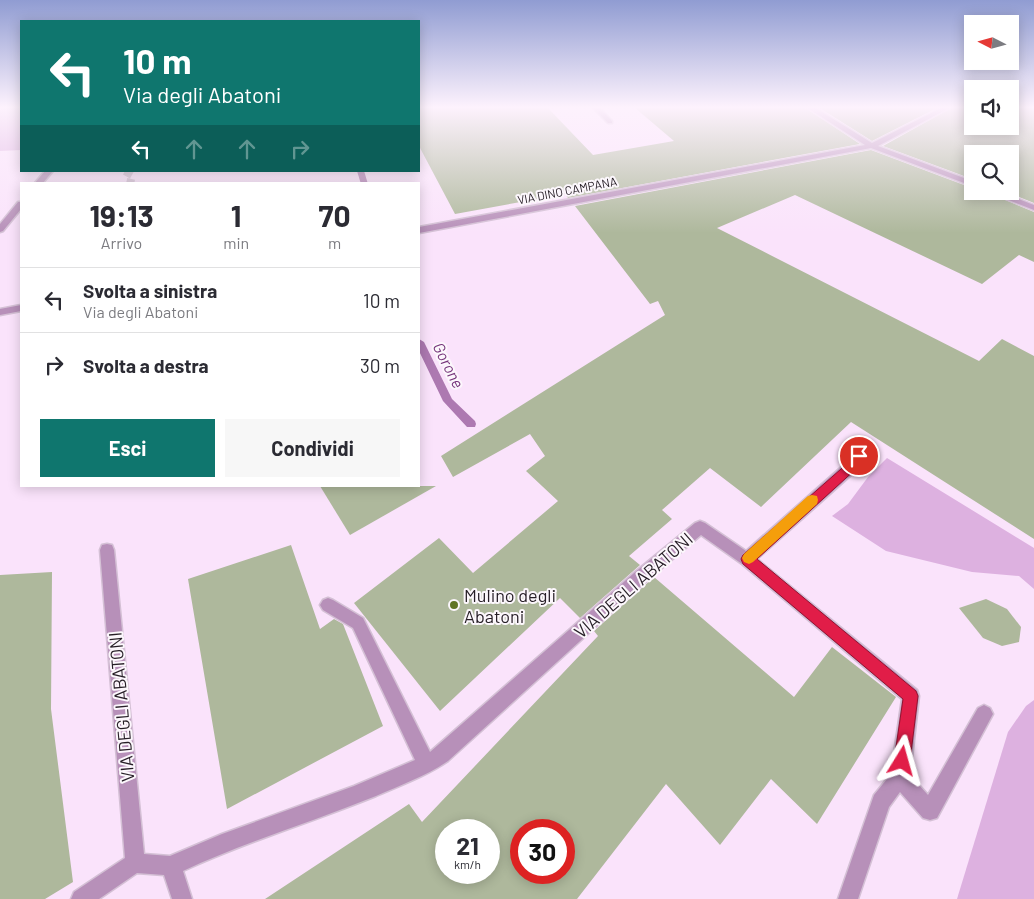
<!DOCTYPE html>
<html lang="it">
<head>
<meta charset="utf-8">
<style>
	:root { --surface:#fff; --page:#f7f7f7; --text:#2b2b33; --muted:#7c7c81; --line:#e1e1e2; --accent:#0f766e }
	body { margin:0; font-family:Barlow,sans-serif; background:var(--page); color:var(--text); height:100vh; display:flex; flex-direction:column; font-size:19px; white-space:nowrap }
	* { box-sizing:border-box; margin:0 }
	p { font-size:16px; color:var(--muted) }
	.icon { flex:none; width:28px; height:28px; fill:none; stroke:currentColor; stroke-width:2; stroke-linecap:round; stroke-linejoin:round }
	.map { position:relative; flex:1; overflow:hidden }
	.details { position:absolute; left:20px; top:182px; width:400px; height:305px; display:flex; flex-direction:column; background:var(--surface); border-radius:0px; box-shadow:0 2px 12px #0003 }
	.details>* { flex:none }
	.top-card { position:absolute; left:20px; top:20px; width:400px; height:152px; border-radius:0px; box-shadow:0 2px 12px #0003; background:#0f766e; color:#fff; overflow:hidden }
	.needle { width:32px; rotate:276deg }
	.controls { position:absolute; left:964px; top:15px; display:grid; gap:10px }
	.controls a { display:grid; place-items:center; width:55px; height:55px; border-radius:0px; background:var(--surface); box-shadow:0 2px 12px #0003; font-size:25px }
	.speed { position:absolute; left:435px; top:819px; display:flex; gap:10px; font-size:25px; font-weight:700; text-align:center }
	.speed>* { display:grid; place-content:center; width:65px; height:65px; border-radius:50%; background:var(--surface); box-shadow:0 2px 12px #0003; line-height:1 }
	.speed small { font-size:12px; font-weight:400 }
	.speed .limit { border:8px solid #d22; background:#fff; color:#111 }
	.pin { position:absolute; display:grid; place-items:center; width:42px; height:42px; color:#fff; margin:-21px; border:2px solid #fff; border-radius:50%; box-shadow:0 1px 5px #0007 }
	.me { position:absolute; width:55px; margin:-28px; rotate:8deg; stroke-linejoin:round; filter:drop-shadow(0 0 4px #0008) }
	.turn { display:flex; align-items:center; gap:18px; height:105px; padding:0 20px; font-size:22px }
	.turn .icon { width:65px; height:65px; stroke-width:2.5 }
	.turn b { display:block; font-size:35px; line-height:42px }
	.lanes { display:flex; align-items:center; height:48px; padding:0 20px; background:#0003; justify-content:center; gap:25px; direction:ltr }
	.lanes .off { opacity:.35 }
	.eta { display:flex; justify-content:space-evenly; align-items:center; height:85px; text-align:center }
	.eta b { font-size:30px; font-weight:700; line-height:35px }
	.action { display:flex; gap:10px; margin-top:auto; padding:10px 20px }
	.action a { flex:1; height:58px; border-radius:0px; background:var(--accent); color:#fff; font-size:20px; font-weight:700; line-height:58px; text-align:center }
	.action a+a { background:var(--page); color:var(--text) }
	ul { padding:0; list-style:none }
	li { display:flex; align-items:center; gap:15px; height:65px; padding:0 20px; border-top:1px solid var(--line) }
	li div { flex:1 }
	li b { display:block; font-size:19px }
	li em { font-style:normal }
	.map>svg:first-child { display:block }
	.green { fill:#ddb1e0 }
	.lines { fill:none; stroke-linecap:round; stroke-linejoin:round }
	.stream { fill:#ad79b1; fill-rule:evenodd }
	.building { fill:#aeb89c; fill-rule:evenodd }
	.minor-tunnel { stroke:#d0bcd0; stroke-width:8; stroke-dasharray:8 4; stroke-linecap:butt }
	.minor-casing { stroke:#d4c0d5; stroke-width:3 }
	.minor { fill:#b790b9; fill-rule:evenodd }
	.route { fill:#e11d48; stroke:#92132f }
	.slow { fill:#f59e0b }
	.poi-dot { fill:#617525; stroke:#fcf7fc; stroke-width:2 }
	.labels { text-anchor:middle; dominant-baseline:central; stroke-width:4; stroke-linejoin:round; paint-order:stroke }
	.far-street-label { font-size:12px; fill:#261e26; stroke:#fcf7fc }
	.water-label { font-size:16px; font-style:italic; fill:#76357b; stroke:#fcf7fc }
	.near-street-label { font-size:18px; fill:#261e26; stroke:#fcf7fc }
	.near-poi-label { font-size:18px; fill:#261e26; stroke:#fcf7fc; text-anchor:start }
</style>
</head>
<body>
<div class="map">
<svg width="1034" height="899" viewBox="0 0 1034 899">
	<rect width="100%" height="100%" fill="#fae3fb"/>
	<!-- green -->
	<g class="green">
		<polygon points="6,107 21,107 21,150 0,151 0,110"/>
		<polygon points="887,458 1034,548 1034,589 1019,576 972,572 886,551 832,516 848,504 868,477"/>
		<polygon points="1034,700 1034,899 957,899 1008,732 1026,706"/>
	</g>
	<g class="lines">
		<!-- stream -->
		<g class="stream">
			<polygon points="357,171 364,171 368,184 361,184"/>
			<polygon points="419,339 424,342 452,399 475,421 476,424 475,427 467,427 443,401 419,351"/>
		</g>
	</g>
	<!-- building -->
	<g class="building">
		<polygon points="419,107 547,107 593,155 674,141 634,107 804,107 860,144 568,198 565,194 455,214 419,146"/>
		<polygon points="818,107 939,107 872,141"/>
		<polygon points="953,107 972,107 972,126 1010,126 1010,107 1034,107 1034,203 1004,191 1010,191 1010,154 972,154 972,179 883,146"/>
		<polygon points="871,150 972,188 972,191 984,191 1034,212 1034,262 1019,255 982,284 795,195 717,228 979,361 1002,339 1034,356 1034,539 851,422 761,507 710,468 662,510 672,519 629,556 640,565 580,618 560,598 440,711 354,603 439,538 473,573 558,501 526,471 545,456 530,434 453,477 441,456 665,315 658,301 650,304 575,206"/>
		<polygon points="320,486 436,486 350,535"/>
		<polygon points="291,545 320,629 334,619 343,624 383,726 227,809 188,579"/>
		<polygon points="52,572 51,709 73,882 45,899 0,899 0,575"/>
		<path d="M 654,577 L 794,697 L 832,647 L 896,697 L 817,824 L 771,779 L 720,845 L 666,784 L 577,899 L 265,899 L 409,804 L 422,822 L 598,636 L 594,631 ZM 446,830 L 489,830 L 489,872 L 446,872 ZM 521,830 L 564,830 L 564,872 L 521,872 Z"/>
		<polygon points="986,599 1007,609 1021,627 1019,642 1002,646 983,638 959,608"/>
	</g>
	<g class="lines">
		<!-- minor-tunnel -->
		<polyline class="minor-tunnel" points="125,171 132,175 130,184"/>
		<defs>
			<g id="minor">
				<polygon points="592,107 599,107 612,121 612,123 608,123"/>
				<polygon points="806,107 814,107 872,143 943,107 951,107 878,146 972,181 972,186 871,148 419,233 419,227 865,145"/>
				<polygon points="45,171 53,171 42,184 34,184"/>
				<polygon points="986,191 998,191 1034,205 1034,210"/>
				<polygon points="18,202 21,202 21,209 3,231 0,232 0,224"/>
				<polygon points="21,305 21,311 0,315 0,309"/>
				<path d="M 859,451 L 863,452 L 865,456 L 858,469 L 757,559 L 917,690 L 919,696 L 910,775 L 928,795 L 978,708 L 984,705 L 990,708 L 993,714 L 937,818 L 930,820 L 923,818 L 900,792 L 889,807 L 858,899 L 838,899 L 874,795 L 891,774 L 902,699 L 742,564 L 701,535 L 644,583 L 448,761 C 426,776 401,785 376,796 C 312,822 245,842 183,871 L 192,899 L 172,899 L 164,875 L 137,873 L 99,899 L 71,899 L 74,892 L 125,858 L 100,550 L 102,545 L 107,544 L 112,545 L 114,550 L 144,854 L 170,856 L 222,834 L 354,786 L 415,760 L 353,628 L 323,610 L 320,605 L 323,600 L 328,598 L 333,600 L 363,618 L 430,752 L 634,573 L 695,523 L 700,521 L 705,523 L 746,551 L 848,461 L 855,452 Z"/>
			</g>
		</defs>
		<!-- minor casing -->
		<use href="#minor" class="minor-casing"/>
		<!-- minor -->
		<use href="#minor" class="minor"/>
	</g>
	<!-- sky -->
	<linearGradient id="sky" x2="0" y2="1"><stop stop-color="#909cd2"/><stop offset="0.46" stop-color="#fdf2fd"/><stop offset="1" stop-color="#fdf2fd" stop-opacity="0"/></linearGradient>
	<rect width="1034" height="233" fill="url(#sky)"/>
	<!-- route -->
	<polygon class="route" points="859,451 864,456 857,468 757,559 916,691 918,696 910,761 908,767 902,770 896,767 894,761 903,699 743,564 741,559 743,555 849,462 855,453"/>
	<!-- slow -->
	<polygon class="slow" points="812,495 817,496 818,500 817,504 753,562 749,564 744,562 742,558 744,554 808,496"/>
	<!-- markers -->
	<circle class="poi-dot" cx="454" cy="605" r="5"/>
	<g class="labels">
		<!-- far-street labels -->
		<g class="far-street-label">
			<text transform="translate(567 190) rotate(-11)">VIA DINO CAMPANA</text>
		</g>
		<!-- water labels -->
		<g class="water-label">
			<text transform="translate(449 365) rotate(63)">Gorone</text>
		</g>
		<!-- near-street labels -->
		<g class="near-street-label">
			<text transform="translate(633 585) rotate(-41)">VIA DEGLI ABATONI</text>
			<text transform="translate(121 707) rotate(-95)">VIA DEGLI ABATONI</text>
		</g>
		<!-- near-poi labels -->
		<g class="near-poi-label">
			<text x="464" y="595">Mulino degli<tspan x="464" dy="21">Abatoni</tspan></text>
		</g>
	</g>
</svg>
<div class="controls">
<a><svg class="needle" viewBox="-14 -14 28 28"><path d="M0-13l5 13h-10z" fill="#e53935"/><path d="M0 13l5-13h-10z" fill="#7c7c81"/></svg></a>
<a><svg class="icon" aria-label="sound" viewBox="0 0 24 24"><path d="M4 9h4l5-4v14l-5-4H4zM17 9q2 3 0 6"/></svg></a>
<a><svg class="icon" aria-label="search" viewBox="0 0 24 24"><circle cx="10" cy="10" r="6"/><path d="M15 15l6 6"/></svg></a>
</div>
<div class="speed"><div>21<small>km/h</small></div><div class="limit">30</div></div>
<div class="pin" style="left:859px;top:456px;background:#d93025"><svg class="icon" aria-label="arrive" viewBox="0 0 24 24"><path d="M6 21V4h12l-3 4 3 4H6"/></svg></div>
<svg class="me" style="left:902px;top:761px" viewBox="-20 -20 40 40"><path d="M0-17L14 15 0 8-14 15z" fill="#e11d48" stroke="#fff" stroke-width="4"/></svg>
<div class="top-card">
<div class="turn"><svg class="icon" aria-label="left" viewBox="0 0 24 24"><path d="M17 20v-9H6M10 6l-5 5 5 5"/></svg><div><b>10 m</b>Via degli Abatoni</div></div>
<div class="lanes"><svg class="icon" aria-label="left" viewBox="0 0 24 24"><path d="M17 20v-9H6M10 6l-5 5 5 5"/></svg><svg class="icon off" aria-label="ahead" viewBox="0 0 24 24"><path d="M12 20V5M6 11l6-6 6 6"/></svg><svg class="icon off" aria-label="ahead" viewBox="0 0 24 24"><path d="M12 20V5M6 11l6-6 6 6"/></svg><svg class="icon off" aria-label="right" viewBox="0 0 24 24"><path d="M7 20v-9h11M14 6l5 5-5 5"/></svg></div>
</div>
<section class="details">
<div class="eta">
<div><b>19:13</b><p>Arrivo</p></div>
<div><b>1</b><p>min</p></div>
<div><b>70</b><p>m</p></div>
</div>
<ul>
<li><svg class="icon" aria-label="left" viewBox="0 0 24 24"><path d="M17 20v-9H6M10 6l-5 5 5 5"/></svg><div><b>Svolta a sinistra</b><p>Via degli Abatoni</p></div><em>10 m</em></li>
<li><svg class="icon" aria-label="right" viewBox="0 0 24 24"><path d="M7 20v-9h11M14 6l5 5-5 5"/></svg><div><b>Svolta a destra</b></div><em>30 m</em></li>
</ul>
<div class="action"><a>Esci</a><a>Condividi</a></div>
</section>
</div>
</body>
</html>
